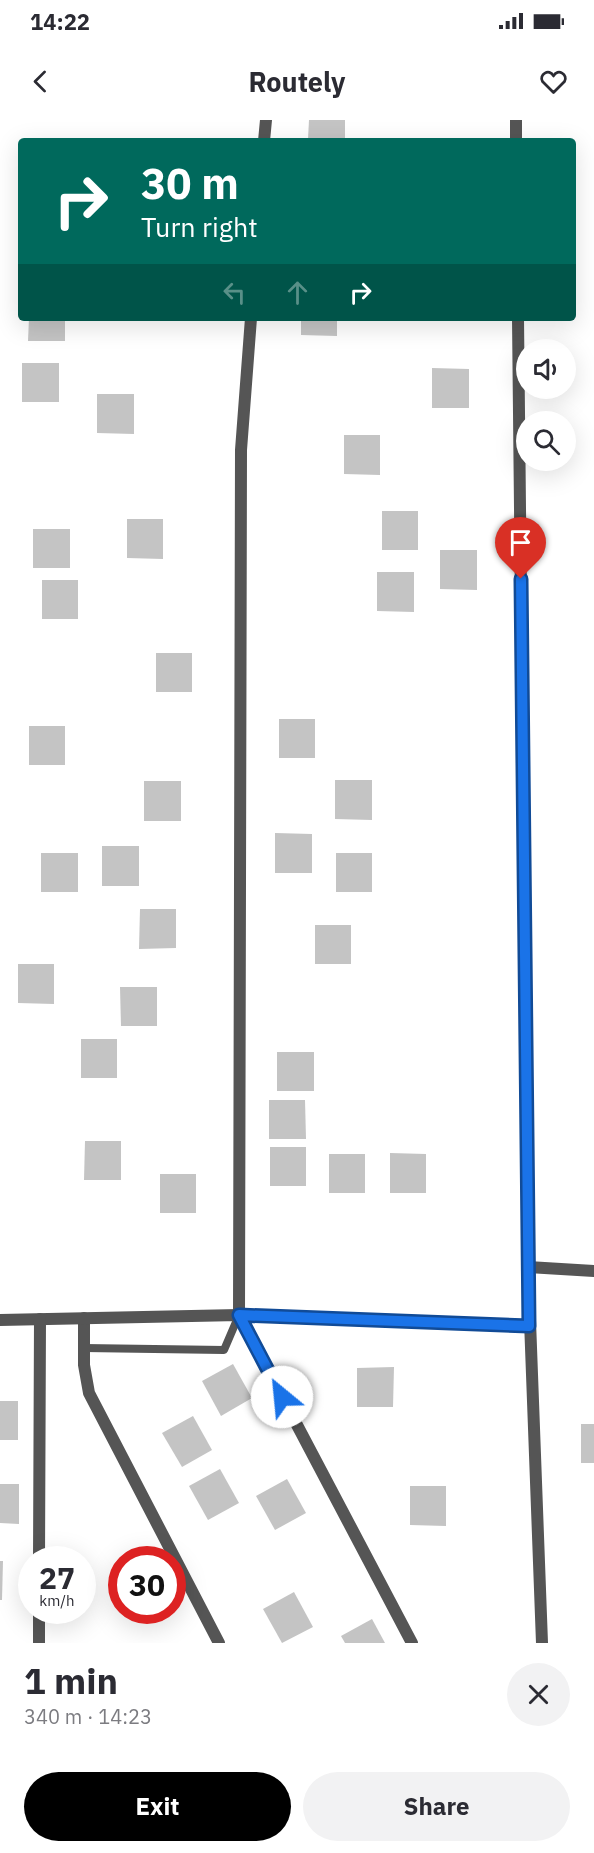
<!DOCTYPE html>
<html lang="en">
<head>
<meta charset="utf-8">
<style>
	:root { --surface:#fff; --page:#f2f2f3; --text:#2b2b33; --muted:#7c7c81; --accent:#000 }
	body { margin:0; font-family:"IBM Plex Sans",sans-serif; background:var(--page); color:var(--text); height:100vh; display:flex; flex-direction:column; font-size:22px; white-space:nowrap }
	* { box-sizing:border-box; margin:0 }
	p { font-size:20px; color:var(--muted) }
	.icon { flex:none; width:33px; height:33px; fill:none; stroke:currentColor; stroke-width:2; stroke-linecap:round; stroke-linejoin:round }
	.map { position:relative; height:1523px; overflow:hidden }
	.side { display:flex; flex-direction:column; background:var(--surface); flex:1 }
	.side>* { flex:none }
	.guide { position:absolute; left:18px; top:18px; width:558px; height:183px; border-radius:6px; box-shadow:0 6px 24px #0002; background:#00695c; color:#fff; overflow:hidden }
	.buttons { position:absolute; left:516px; top:219px; display:grid; gap:12px }
	.buttons a { display:grid; place-items:center; width:60px; height:60px; border-radius:50%; background:var(--surface); box-shadow:0 6px 24px #0002; font-size:30px }
	.speed { position:absolute; left:18px; top:1426px; display:flex; gap:12px; font-size:30px; font-weight:700; text-align:center }
	.speed>* { display:grid; place-content:center; width:78px; height:78px; border-radius:50%; background:var(--surface); box-shadow:0 6px 24px #0002; line-height:1 }
	.speed small { font-size:15px; font-weight:400 }
	.speed .limit { border:9px solid #d22; background:#fff; color:#111 }
	.pin { position:absolute; display:grid; place-items:center; width:51px; height:51px; color:#fff; margin:-62px -26px; border-radius:50% 50% 50% 0; rotate:-45deg; box-shadow:0 0 6px #0007 }
	.pin .icon { rotate:45deg }
	.me { position:absolute; width:66px; margin:-33px; rotate:332deg; stroke-linejoin:round; filter:drop-shadow(0 0 4px #0008) }
	.turn { display:flex; align-items:center; gap:21px; height:126px; padding:0 24px; font-size:27px }
	.turn .icon { width:78px; height:78px; stroke-width:2.5 }
	.turn b { display:block; font-size:42px; line-height:51px }
	.lanes { display:flex; align-items:center; height:57px; padding:0 24px; background:#0003; justify-content:center; gap:30px; direction:ltr }
	.lanes .off { opacity:.35 }
	.round { display:grid; place-items:center; flex:none; width:63px; height:63px; border-radius:32px; background:var(--page) }
	.overview { display:flex; align-items:center; justify-content:space-between; height:102px; padding:0 24px }
	h1 { font-size:36px; font-weight:700; line-height:45px }
	.primary-button { display:flex; gap:12px; margin-top:auto; padding:12px 24px }
	.primary-button a { flex:1; height:69px; border-radius:36px; background:var(--accent); color:#fff; font-size:24px; font-weight:700; line-height:69px; text-align:center }
	.primary-button a+a { background:var(--page); color:var(--text) }
	.status { display:flex; justify-content:space-between; align-items:center; height:42px; padding:0 30px; background:var(--surface); direction:ltr }
	.status svg { height:16px; fill:currentColor }
	header { display:flex; justify-content:space-between; align-items:center; height:78px; padding:0 24px; background:var(--surface); font-size:27px; font-weight:700 }
	.map>svg:first-child { display:block }
	.building { fill:#c4c4c4 }
	.lines { fill:none; stroke-linecap:round; stroke-linejoin:round }
	.lane { stroke:#555; stroke-width:8 }
	.street { stroke:#555; stroke-width:12 }
	.route-casing { stroke:#114b97; stroke-width:15 }
	.route { stroke:#1a73e8; stroke-width:10 }
</style>
</head>
<body>
<div class="status"><b>14:22</b><svg viewBox="0 0 49 12"><path d="M0 12V9h3v3zM5 12V6h3v6zM10 12V3h3v9zM15 12V0h3v12zM26 1h20v11H26zM47 4h2v5h-2z"/></svg></div>
<header><svg class="icon" aria-label="back" viewBox="0 0 24 24"><path d="M15 5l-7 7 7 7"/></svg>Routely<svg class="icon" aria-label="heart" viewBox="0 0 24 24"><path d="M12 20l-8-8c-3-5 5-10 8-4 3-6 11-1 8 4z"/></svg></header>
<div class="map">
<svg width="594" height="1523" viewBox="0 0 594 1523">
	<rect width="100%" height="100%" fill="#fff"/>
	<!-- building -->
	<g class="building">
		<polygon points="309,0 345,0 345,18 308,19"/>
		<polygon points="29,198 65,198 65,221 28,221"/>
		<polygon points="301,198 337,198 337,216 301,215"/>
		<rect x="22" y="243" width="37" height="39"/>
		<polygon points="432,248 469,249 469,288 432,288"/>
		<polygon points="97,274 134,274 134,314 97,313"/>
		<polygon points="344,315 380,315 380,355 344,354"/>
		<rect x="382" y="391" width="36" height="39"/>
		<polygon points="127,399 163,399 163,439 127,438"/>
		<rect x="33" y="409" width="37" height="39"/>
		<polygon points="440,430 477,430 477,470 440,469"/>
		<polygon points="377,452 414,452 414,492 377,491"/>
		<rect x="42" y="460" width="36" height="39"/>
		<rect x="156" y="533" width="36" height="39"/>
		<rect x="279" y="599" width="36" height="39"/>
		<rect x="29" y="606" width="36" height="39"/>
		<polygon points="335,660 372,660 372,700 335,699"/>
		<rect x="144" y="661" width="37" height="40"/>
		<polygon points="275,713 312,714 312,753 275,753"/>
		<rect x="102" y="726" width="37" height="40"/>
		<rect x="41" y="733" width="37" height="39"/>
		<rect x="336" y="733" width="36" height="39"/>
		<polygon points="140,789 176,789 176,828 139,829"/>
		<rect x="315" y="805" width="36" height="39"/>
		<polygon points="18,844 54,844 54,884 18,883"/>
		<polygon points="120,867 157,867 157,906 121,906"/>
		<rect x="81" y="919" width="36" height="39"/>
		<rect x="277" y="932" width="37" height="39"/>
		<polygon points="269,980 305,980 306,1019 269,1019"/>
		<polygon points="85,1021 121,1021 121,1060 84,1060"/>
		<rect x="270" y="1027" width="36" height="39"/>
		<polygon points="390,1033 426,1034 426,1073 390,1073"/>
		<rect x="329" y="1034" width="36" height="39"/>
		<rect x="160" y="1054" width="36" height="39"/>
		<polygon points="233,1244 252,1278 221,1296 202,1261"/>
		<polygon points="394,1247 393,1287 357,1287 357,1248"/>
		<rect x="0" y="1281" width="18" height="39"/>
		<polygon points="193,1296 212,1330 182,1347 162,1313"/>
		<rect x="581" y="1304" width="13" height="39"/>
		<polygon points="220,1349 239,1383 208,1400 189,1366"/>
		<polygon points="287,1359 306,1393 275,1410 256,1376"/>
		<polygon points="0,1364 19,1364 19,1404 0,1403"/>
		<polygon points="410,1366 446,1366 446,1406 410,1405"/>
		<polygon points="0,1441 3,1441 2,1480 0,1480"/>
		<polygon points="294,1472 313,1507 282,1523 263,1489"/>
		<polygon points="372,1499 385,1523 345,1523 341,1516"/>
	</g>
	<g class="lines">
		<!-- lane -->
		<polyline class="lane" points="84,1228 224,1230 239,1195"/>
		<!-- street -->
		<g class="street">
			<polyline points="516,0 516,21"/>
			<polyline points="264,21 266,0"/>
			<polyline points="251,198 241,330 239,1195 412,1523"/>
			<polyline points="518,198 528,1147 542,1523"/>
			<polyline points="528,1147 594,1151"/>
			<polyline points="84,1198 84,1245 89,1273 219,1523"/>
			<polyline points="0,1200 239,1195 529,1206"/>
			<polyline points="39,1440 40,1199"/>
			<polyline points="39,1523 39,1491"/>
		</g>
	</g>
	<g class="lines">
		<defs>
			<polyline id="route" points="282,1277 239,1195 529,1206 521,459"/>
		</defs>
		<!-- route casing -->
		<use href="#route" class="route-casing"/>
		<!-- route -->
		<use href="#route" class="route"/>
	</g>
</svg>
<div class="buttons">
<a><svg class="icon" aria-label="sound" viewBox="0 0 24 24"><path d="M4 9h4l5-4v14l-5-4H4zM17 9q2 3 0 6"/></svg></a>
<a><svg class="icon" aria-label="search" viewBox="0 0 24 24"><circle cx="10" cy="10" r="6"/><path d="M15 15l6 6"/></svg></a>
</div>
<div class="speed"><div>27<small>km/h</small></div><div class="limit">30</div></div>
<div class="pin" style="left:521px;top:459px;background:#d93025"><svg class="icon" aria-label="arrive" viewBox="0 0 24 24"><path d="M6 21V4h12l-3 4 3 4H6"/></svg></div>
<svg class="me" style="left:282px;top:1277px" viewBox="-20 -20 40 40"><circle r="19" fill="#fff"/><path d="M0-13L10 11 0 6-10 11z" fill="#1a73e8"/></svg>
<div class="guide">
<div class="turn"><svg class="icon" aria-label="right" viewBox="0 0 24 24"><path d="M7 20v-9h11M14 6l5 5-5 5"/></svg><div><b>30 m</b>Turn right</div></div>
<div class="lanes"><svg class="icon off" aria-label="left" viewBox="0 0 24 24"><path d="M17 20v-9H6M10 6l-5 5 5 5"/></svg><svg class="icon off" aria-label="ahead" viewBox="0 0 24 24"><path d="M12 20V5M6 11l6-6 6 6"/></svg><svg class="icon" aria-label="right" viewBox="0 0 24 24"><path d="M7 20v-9h11M14 6l5 5-5 5"/></svg></div>
</div>
</div>
<section class="side">
<div class="overview"><div><h1>1 min</h1><p>340 m · 14:23</p></div><a class="round"><svg class="icon" aria-label="close" viewBox="0 0 24 24"><path d="M6 6l12 12M18 6L6 18"/></svg></a></div>
<div class="primary-button"><a>Exit</a><a>Share</a></div>
</section>
</body>
</html>
